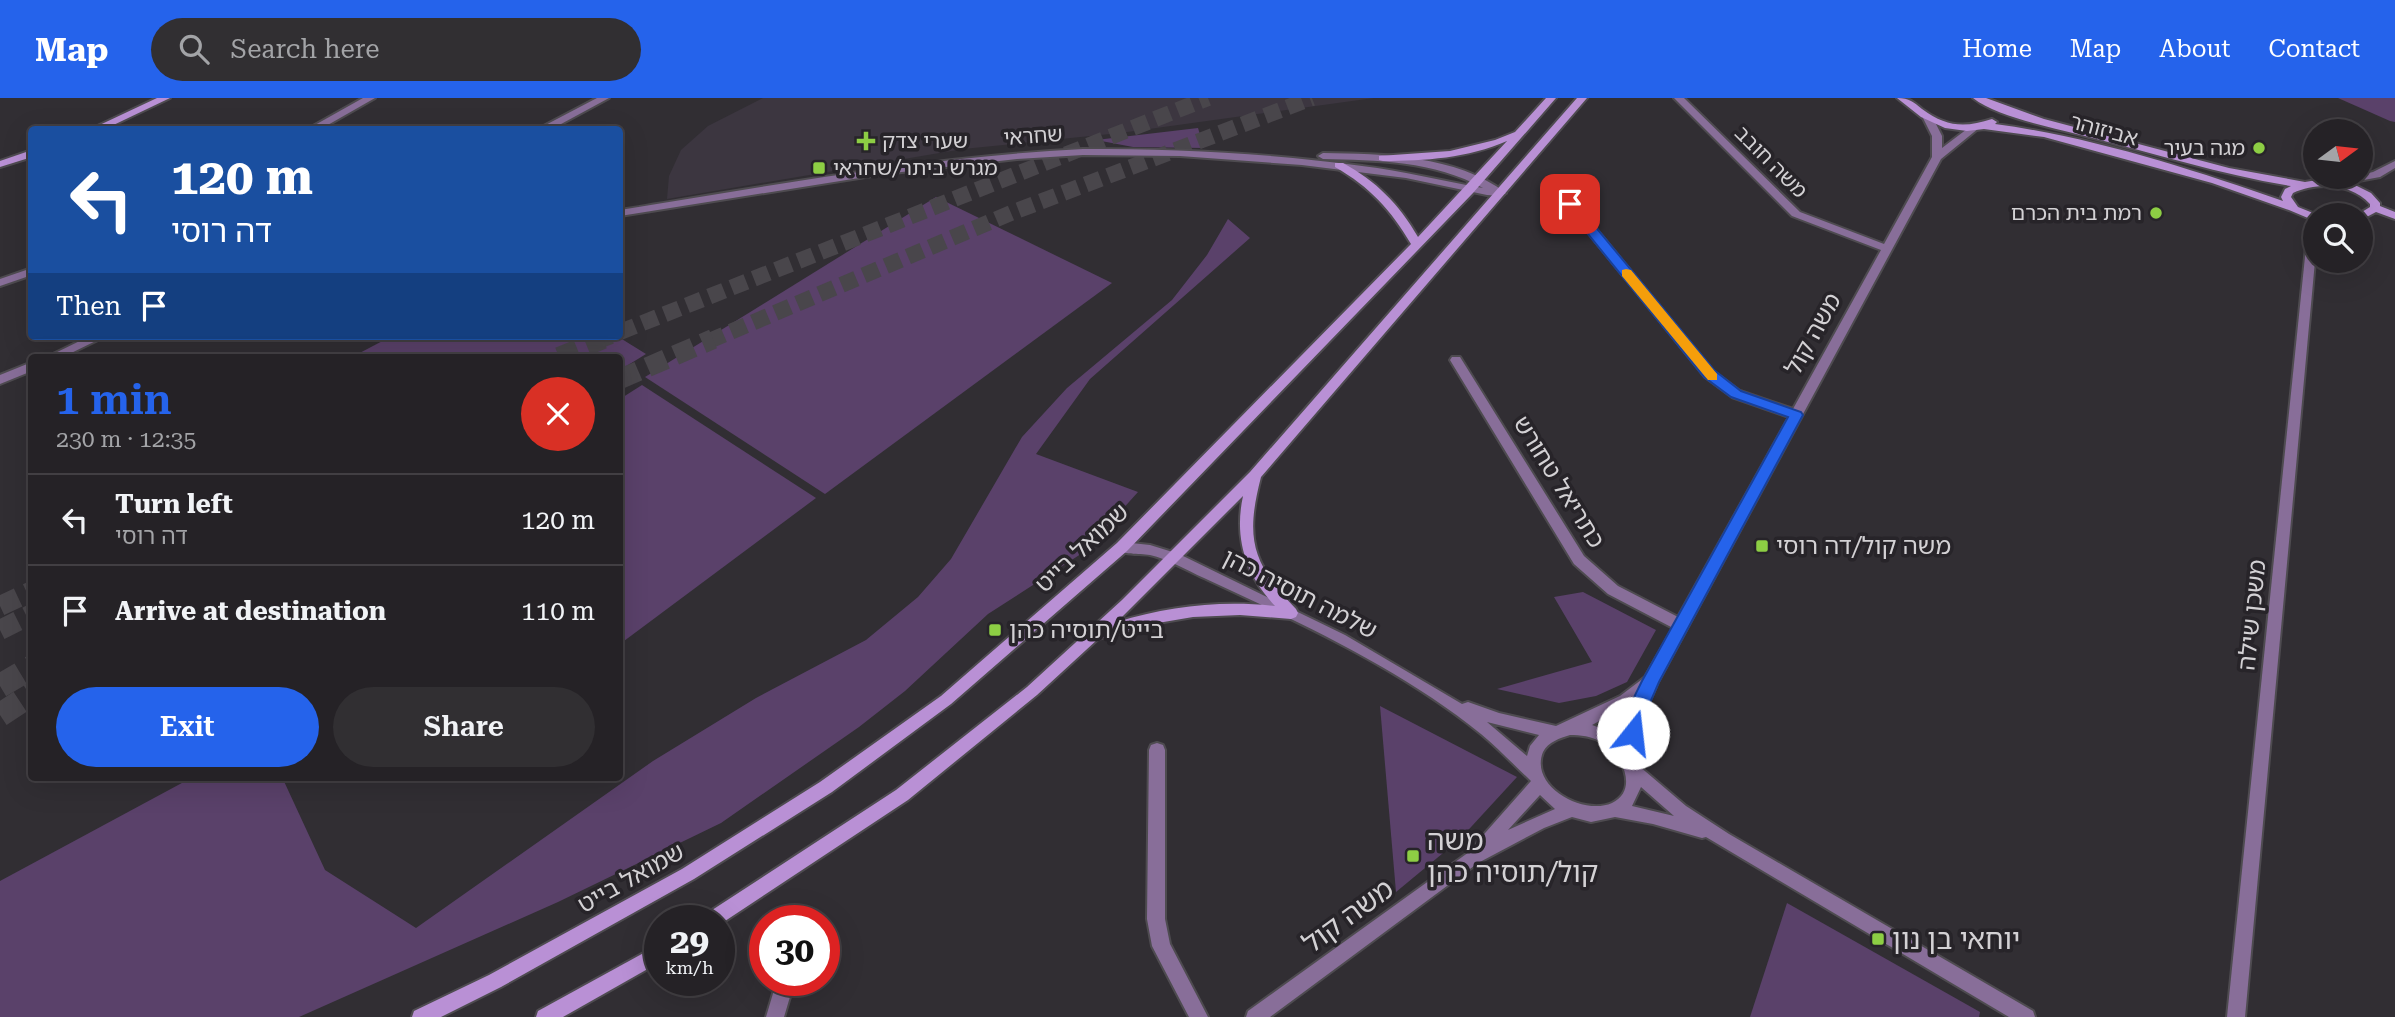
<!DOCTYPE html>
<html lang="en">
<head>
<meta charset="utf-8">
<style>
	:root { --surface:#252226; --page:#312f32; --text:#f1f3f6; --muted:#a3a4a7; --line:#423f43; --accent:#2563eb }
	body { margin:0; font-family:"Roboto Serif","Noto Sans Hebrew",serif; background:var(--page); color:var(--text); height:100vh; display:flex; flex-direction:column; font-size:26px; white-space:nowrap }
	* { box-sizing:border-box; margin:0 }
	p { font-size:23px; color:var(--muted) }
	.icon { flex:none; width:38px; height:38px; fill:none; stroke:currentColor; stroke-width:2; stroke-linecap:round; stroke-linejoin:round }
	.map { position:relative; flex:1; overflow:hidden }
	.panel { position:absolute; left:28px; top:256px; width:595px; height:427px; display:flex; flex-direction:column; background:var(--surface); border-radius:7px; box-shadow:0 7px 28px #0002,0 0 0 2px var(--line) }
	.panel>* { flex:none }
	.top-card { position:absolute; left:28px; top:28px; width:595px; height:214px; border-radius:7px; box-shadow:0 7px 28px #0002,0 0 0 2px var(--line); background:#1a4fa0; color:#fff; overflow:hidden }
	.needle { width:46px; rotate:75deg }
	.controls { position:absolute; left:2303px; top:21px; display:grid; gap:14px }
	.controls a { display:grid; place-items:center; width:70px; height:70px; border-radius:50%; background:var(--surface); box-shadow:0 7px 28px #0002,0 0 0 2px var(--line); font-size:35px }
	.speed { position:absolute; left:644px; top:807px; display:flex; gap:14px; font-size:35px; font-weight:700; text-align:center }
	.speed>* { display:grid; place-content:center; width:91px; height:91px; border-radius:50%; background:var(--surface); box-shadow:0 7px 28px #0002,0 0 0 2px var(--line); line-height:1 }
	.speed small { font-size:18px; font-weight:400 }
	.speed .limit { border:10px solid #d22; background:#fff; color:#111 }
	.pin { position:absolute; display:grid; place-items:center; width:60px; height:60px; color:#fff; margin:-30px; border-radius:14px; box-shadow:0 4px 10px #0006 }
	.me { position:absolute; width:77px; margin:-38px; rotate:16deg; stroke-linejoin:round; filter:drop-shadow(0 0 5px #0008) }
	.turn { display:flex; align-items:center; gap:24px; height:147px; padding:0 28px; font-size:32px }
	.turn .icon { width:91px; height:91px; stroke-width:2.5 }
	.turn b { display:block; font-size:49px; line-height:60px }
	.then { display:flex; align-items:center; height:66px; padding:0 28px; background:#0003; gap:14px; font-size:26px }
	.round { display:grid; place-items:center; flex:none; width:74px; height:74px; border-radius:37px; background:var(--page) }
	.summary { display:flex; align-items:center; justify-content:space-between; height:119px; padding:0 28px }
	h1 { font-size:42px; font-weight:600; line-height:52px; color:var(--accent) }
	.primary-button { display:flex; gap:14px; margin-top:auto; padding:14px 28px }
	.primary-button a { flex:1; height:80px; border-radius:42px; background:var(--accent); color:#fff; font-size:28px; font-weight:600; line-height:80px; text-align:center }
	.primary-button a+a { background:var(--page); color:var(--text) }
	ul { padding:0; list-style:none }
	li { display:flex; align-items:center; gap:21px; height:91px; padding:0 28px; border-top:2px solid var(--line) }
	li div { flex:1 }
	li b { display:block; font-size:26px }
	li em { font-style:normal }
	header { display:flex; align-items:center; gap:42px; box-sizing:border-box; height:98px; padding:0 35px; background:var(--accent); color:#fff }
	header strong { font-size:33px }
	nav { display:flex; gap:38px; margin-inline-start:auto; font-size:24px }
	.search { width:490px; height:63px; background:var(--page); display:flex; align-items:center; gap:18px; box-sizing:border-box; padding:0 24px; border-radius:38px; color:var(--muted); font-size:26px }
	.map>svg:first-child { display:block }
	.built { fill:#3c3640 }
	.green { fill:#5a416a }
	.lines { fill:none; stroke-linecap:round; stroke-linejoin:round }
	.highway-tunnel-far2 { stroke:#49464b; stroke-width:16; stroke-dasharray:16 8; stroke-linecap:butt }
	.highway-tunnel-far1 { stroke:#49464b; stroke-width:20; stroke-dasharray:20 10; stroke-linecap:butt }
	.highway-tunnel { stroke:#49464b; stroke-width:24; stroke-dasharray:24 12; stroke-linecap:butt }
	.street-casing { stroke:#4e4b50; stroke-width:4 }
	.secondary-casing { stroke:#4e4b50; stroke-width:4 }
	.street { fill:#886e99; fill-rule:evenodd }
	.secondary { fill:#b990d5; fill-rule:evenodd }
	.route { fill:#2563eb; stroke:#184099; stroke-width:2 }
	.slow { fill:#f59e0b }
	.poi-dot { fill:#8dce44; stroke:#272429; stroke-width:2.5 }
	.labels { text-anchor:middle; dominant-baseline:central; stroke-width:7; stroke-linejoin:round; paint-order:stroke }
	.far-street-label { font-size:21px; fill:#d3d1d4; stroke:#272429 }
	.far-poi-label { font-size:21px; fill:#d3d1d4; stroke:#272429; text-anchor:start }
	.street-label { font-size:24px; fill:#d3d1d4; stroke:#272429 }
	.poi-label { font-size:24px; fill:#d3d1d4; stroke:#272429; text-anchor:start }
	.near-poi-label { font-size:28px; fill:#d3d1d4; stroke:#272429; text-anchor:start }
	.near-street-label { font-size:28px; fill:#d3d1d4; stroke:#272429 }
</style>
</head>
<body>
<header>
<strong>Map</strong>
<div class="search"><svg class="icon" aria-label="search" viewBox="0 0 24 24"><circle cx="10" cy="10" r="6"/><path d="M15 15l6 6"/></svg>Search here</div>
<nav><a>Home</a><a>Map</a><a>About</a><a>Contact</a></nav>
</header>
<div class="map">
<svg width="2395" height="919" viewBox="0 0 2395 919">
	<rect width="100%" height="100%" fill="#312e33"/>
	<!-- built -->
	<polygon class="built" points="763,0 1374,0 1120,35 963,51 667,101 669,78 681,52 708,28"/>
	<!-- green -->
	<g class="green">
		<polygon points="2338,0 2395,0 2395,24 2390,23"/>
		<polygon points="1198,30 1204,50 1133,49 1096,42"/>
		<polygon points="936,99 1112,185 825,396 645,279"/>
		<polygon points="1228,121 1250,140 1090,281 1036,356 1138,394 1084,454 988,516 905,593 859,629 721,725 558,804 299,919 0,919 0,783 193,679 282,679 325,772 416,830 653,663 756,600 866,542 918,499 951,461 1022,339 1067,290 1172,202 1207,157"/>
		<polygon points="392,238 617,238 646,256 620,272 620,259 352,259"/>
		<polygon points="642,287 816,400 620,546 620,301"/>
		<polygon points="1583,494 1656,532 1627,584 1596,598 1559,605 1497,591 1592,564 1554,499"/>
		<polygon points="1380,608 1517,679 1460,741 1396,794"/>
		<polygon points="1787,805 1980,914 1979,919 1750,919"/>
	</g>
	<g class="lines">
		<!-- highway-tunnel-far2 -->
		<g class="highway-tunnel-far2">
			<polyline points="620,234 1208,0"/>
			<polyline points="598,243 611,238"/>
			<polyline points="709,243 1011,115 1312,0"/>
		</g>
		<!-- highway-tunnel-far1 -->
		<g class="highway-tunnel-far1">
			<polyline points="559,259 603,241"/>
			<polyline points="620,281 713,241"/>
			<polyline points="0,508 32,493"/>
			<polyline points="0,532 32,516"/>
		</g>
		<!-- highway-tunnel -->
		<g class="highway-tunnel">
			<polyline points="0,588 32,569"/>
			<polyline points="0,617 32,596"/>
		</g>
		<defs>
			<g id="street">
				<polygon points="363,0 375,0 319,32 306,32"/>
				<polygon points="597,0 609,0 550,32 536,32"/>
				<path d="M 1674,0 L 1684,0 L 1800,114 L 1884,146 L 1932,59 L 1932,38 L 1923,20 L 1925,18 L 1933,20 L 1942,38 L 1942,50 L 1971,28 L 1979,30 L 1941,61 L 1658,584 L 1645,614 L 1638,664 L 1639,668 L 1686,708 L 1729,736 L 2033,913 L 2035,919 L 2009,919 L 1706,739 L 1702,740 L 1653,726 L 1615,719 L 1591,724 L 1572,719 L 1544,730 L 1478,765 L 1270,919 L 1246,919 L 1248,913 L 1476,749 L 1478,743 L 1531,683 C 1515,668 1499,651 1481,636 C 1399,570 1299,524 1204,480 C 1186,472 1168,461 1150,457 C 1139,455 1122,458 1115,449 L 1122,444 L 1150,447 L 1179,456 L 1345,537 L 1462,606 L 1468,604 L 1499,615 L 1556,628 L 1620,598 L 1645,579 L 1673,530 L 1608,496 L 1574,466 L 1450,262 L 1452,259 L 1460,259 L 1584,458 L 1618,488 L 1678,519 L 1789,319 L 1732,299 L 1705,279 L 1565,106 L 1566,104 L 1574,104 L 1713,273 L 1740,293 L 1793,311 L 1881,152 L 1792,118 ZM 1634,604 L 1629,614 L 1625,644 L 1611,634 L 1592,627 ZM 1487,624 L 1539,637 L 1530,648 L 1527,658 ZM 1570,637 C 1580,637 1592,638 1601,644 C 1621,655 1640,691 1612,705 C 1583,718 1529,688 1543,654 C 1548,644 1560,640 1570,637 ZM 1641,689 L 1674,718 L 1632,708 ZM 1540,697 L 1555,711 L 1508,732 Z"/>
				<path d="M 1083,51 C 1177,51 1269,55 1362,68 C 1403,73 1442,83 1483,90 C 1435,63 1376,62 1323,61 L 1318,58 L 1323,55 C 1383,56 1456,57 1506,95 L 1501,98 L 1487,97 L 1406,80 L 1302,67 L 1180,58 L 1083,57 L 1017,61 L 884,76 L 620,118 L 620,112 C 774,87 927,59 1083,51 Z"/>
				<polygon points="2395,63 2395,70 2380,79 2331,88 2326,85 2331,82 2361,79 2361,77 2373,74"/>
				<polygon points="2314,117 2316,117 2315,163 2245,919 2227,919 2309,120"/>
				<polygon points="32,170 32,177 0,188 0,181"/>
				<polygon points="90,238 106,238 63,259 47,259"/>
				<polygon points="32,264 32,273 0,286 0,277"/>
				<polygon points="1157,645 1163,647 1165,652 1165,821 1170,846 1208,919 1189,919 1152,848 1147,821 1149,652 1151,647"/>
				<polygon points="777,882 795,882 784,919 766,919"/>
			</g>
			<g id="secondary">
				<polygon points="157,0 170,0 103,32 89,32"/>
				<path d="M 1546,0 L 1556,0 L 1473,95 L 1127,453 L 951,606 L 832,694 L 694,781 L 501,889 L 441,919 L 412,919 L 414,913 L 489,877 L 682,771 L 820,684 L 941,598 L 1117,445 L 1411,146 C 1391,112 1370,89 1335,69 L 1335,65 L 1343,65 C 1376,83 1399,106 1418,139 L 1507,43 C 1468,60 1425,63 1383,63 L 1379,62 L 1379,58 L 1450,53 L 1495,42 L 1515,34 Z"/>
				<path d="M 1577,0 L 1587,0 L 1261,379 C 1245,441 1252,465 1296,511 L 1298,515 L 1296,519 L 1291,521 L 1240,517 L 1193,519 L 1146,527 L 1098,541 L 1037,597 L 908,702 L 719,827 L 719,822 L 703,822 L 706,816 L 896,692 L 1027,589 L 1122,502 L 1250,374 ZM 1243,398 C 1234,440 1245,476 1275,508 C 1222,502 1168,508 1117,524 Z"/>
				<path d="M 1897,0 C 1910,0 1913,4 1922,11 C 1946,29 1965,30 1992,21 L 1997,24 L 1995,26 C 2092,39 2191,71 2283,103 L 2281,99 L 2285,91 L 2291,88 C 2223,77 2156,56 2089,39 C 2057,30 1998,20 1973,0 L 1986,0 L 2044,21 L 2229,70 L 2305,84 L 2323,81 L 2351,85 L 2371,95 L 2380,105 L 2380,108 L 2395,114 L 2395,121 L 2376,114 L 2361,122 L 2361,117 L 2357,117 L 2370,109 L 2370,106 C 2350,85 2318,84 2293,95 L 2291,99 L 2298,109 L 2318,117 L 2315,117 L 2315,123 L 2289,112 L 2212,85 L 2044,39 L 1984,31 L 1967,33 L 1945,30 L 1921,19 Z"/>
				<polygon points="32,52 32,59 0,69 0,63"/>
				<polygon points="660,846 660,864 563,919 536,919 538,913"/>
			</g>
		</defs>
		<!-- street casing -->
		<use href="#street" class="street-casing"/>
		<!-- secondary casing -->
		<use href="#secondary" class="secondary-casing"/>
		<!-- street -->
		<use href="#street" class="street"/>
		<!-- secondary -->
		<use href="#secondary" class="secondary"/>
	</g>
	<!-- route -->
	<path class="route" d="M 1570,103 L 1575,104 L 1714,272 L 1741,293 L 1801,314 L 1803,317 L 1659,584 L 1646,614 L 1639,640 L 1633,642 L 1627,640 C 1619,624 1635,598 1642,583 L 1788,319 L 1731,299 L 1704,279 L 1566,109 L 1564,106 Z"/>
	<!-- slow -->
	<polygon class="slow" points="1626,171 1631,172 1717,276 1717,282 1708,282 1622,178 1622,172"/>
	<!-- markers -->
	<g class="poi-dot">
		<path d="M862.5 32.5h7v7h7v7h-7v7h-7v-7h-7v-7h7z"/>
		<circle cx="2259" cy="50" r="7"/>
		<rect x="812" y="63" width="14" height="14" rx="3.5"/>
		<circle cx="2156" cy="115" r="7"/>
		<rect x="1755" y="441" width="14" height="14" rx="3.5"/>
		<rect x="988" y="525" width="14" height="14" rx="3.5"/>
		<rect x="1406" y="751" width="14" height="14" rx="3.5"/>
		<rect x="1871" y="834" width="14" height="14" rx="3.5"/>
	</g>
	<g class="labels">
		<!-- far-street labels -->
		<g class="far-street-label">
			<text transform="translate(2104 32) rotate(15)">אביזוהר</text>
			<text transform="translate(1033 38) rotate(-4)">שחראי</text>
			<text transform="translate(1771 64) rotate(45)">משה חובב</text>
		</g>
		<!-- far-poi labels -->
		<g class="far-poi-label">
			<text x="882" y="43">שערי צדק</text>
			<text x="2245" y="50" text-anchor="end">מגה בעיר</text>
			<text x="833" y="70">מגרש ביתר/שחראי</text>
			<text x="2142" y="115" text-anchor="end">רמת בית הכרם</text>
		</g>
		<!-- street labels -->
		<g class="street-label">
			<text transform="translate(1813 236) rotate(-61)">משה קול</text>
			<text transform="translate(1559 384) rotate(58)">כתריאל טחורש</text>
			<text transform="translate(1082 450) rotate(-43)">שמואל בייט</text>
			<text transform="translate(1300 496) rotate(27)">שלמה תוסיה כהן</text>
			<text transform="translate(2252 517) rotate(-84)">משכן שילה</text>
			<text transform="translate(631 780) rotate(-29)">שמואל בייט</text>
		</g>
		<!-- poi labels -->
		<g class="poi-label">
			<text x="1776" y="448">משה קול/דה רוסי</text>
			<text x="1009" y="532">בייט/תוסיה כהן</text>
		</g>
		<!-- near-poi labels -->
		<g class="near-poi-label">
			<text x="1427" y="742">משה<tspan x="1427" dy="32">קול/תוסיה כהן</tspan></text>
			<text x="1892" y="841">יוחאי בן נון</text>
		</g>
		<!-- near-street labels -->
		<g class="near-street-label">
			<text transform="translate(1348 818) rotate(-36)">משה קול</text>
		</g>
	</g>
</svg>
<div class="controls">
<a><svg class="needle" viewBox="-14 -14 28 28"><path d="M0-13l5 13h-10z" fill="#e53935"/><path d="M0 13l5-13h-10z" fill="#a3a4a7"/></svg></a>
<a><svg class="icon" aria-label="search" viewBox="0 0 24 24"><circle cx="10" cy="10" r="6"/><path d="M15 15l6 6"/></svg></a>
</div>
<div class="speed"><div>29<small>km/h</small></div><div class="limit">30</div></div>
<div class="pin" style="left:1570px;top:106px;background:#d93025"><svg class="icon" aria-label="arrive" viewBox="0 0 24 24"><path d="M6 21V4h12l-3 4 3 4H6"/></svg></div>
<svg class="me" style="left:1633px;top:635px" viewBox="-20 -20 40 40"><circle r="19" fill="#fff"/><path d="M0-13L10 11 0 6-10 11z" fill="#2563eb"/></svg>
<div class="top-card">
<div class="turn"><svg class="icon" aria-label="left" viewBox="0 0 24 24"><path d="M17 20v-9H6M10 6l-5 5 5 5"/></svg><div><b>120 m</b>דה רוסי</div></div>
<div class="then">Then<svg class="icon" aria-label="arrive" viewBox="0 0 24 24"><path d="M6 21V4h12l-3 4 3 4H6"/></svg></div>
</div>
<section class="panel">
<div class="summary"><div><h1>1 min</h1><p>230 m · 12:35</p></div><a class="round" style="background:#d93025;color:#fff"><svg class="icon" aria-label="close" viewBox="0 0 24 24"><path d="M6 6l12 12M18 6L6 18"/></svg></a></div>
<ul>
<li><svg class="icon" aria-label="left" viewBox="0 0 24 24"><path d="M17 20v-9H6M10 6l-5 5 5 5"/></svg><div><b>Turn left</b><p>דה רוסי</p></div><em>120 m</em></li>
<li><svg class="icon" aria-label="arrive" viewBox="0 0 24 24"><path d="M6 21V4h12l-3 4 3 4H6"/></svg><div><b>Arrive at destination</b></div><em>110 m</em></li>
</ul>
<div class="primary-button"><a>Exit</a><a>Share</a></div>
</section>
</div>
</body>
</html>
